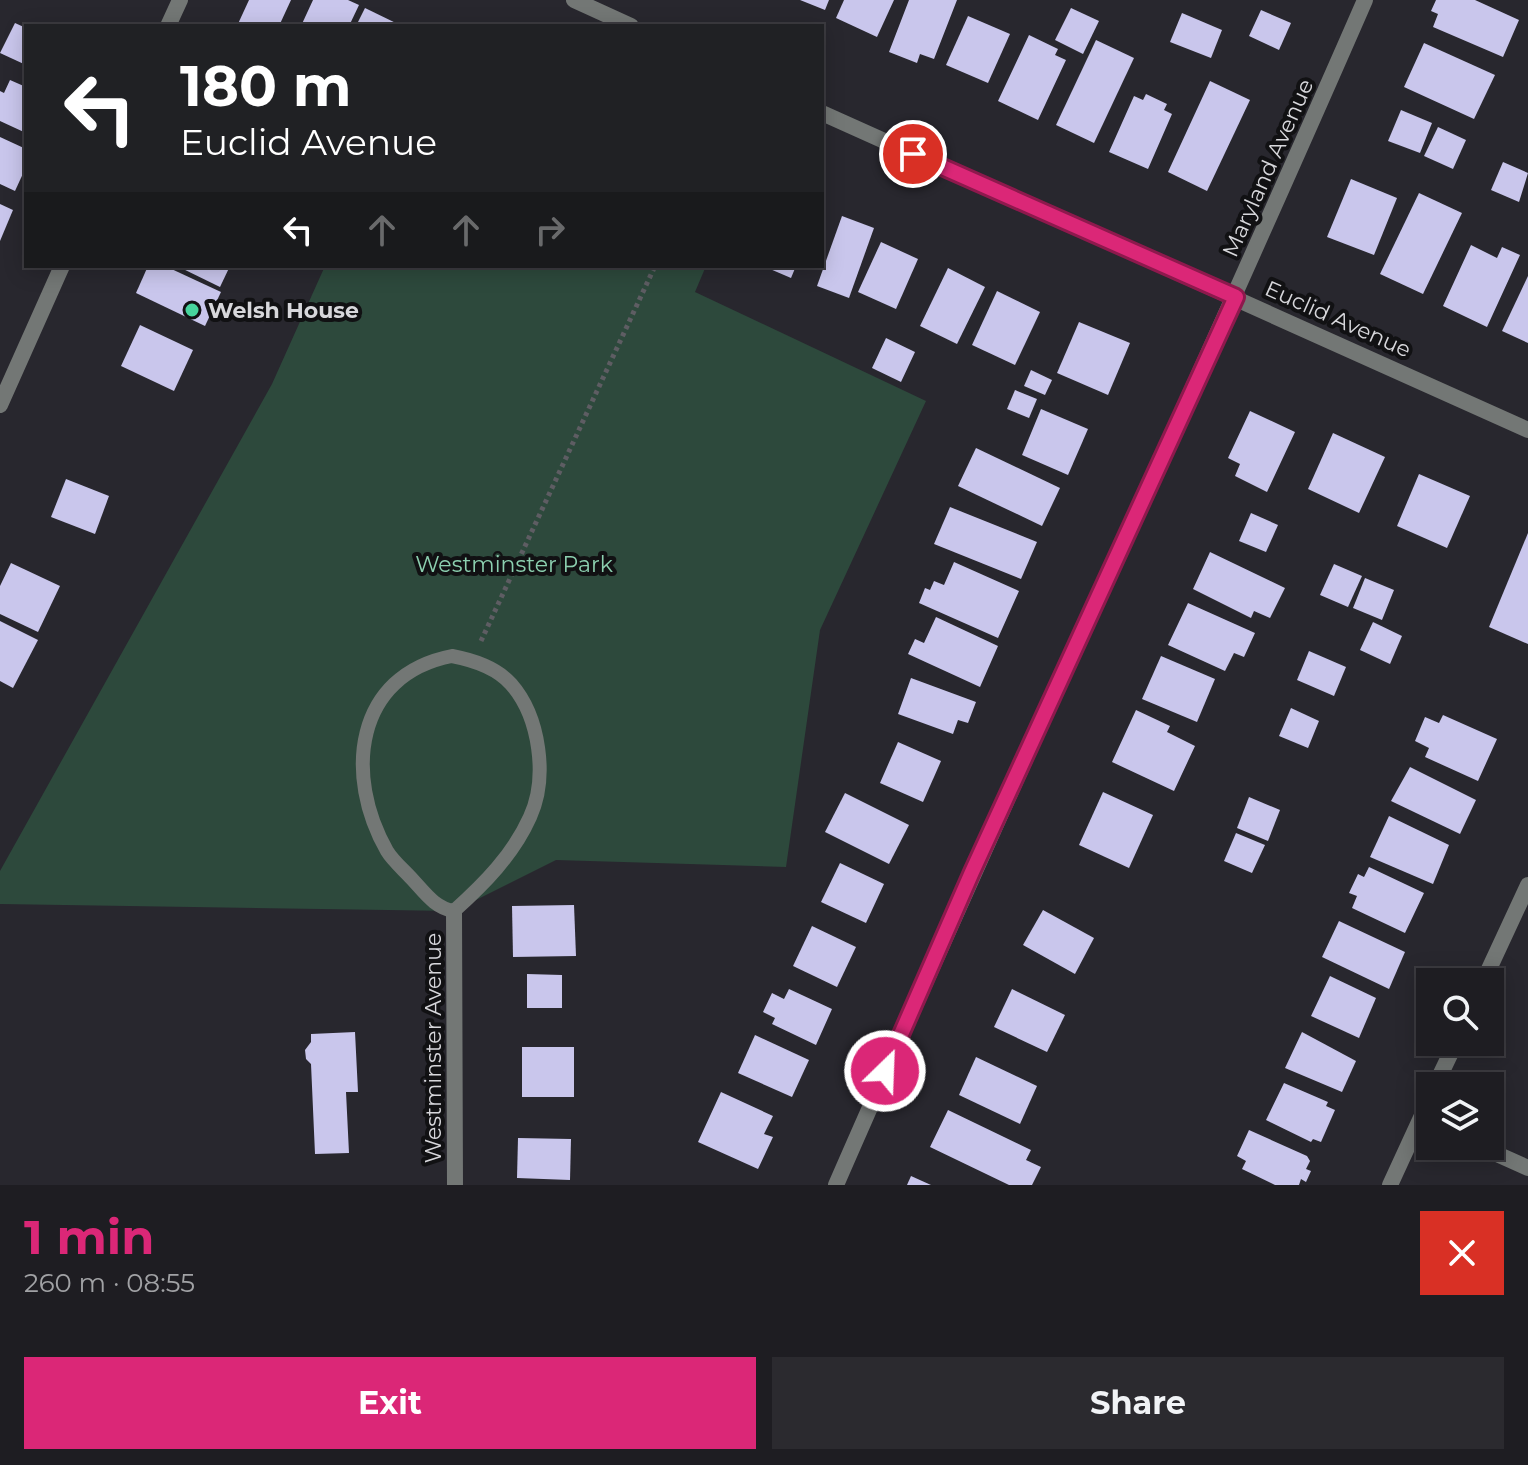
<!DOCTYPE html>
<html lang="en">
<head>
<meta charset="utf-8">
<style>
	:root { --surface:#1e1d22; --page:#2b2a2f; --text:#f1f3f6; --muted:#a1a2a5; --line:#3c3b40; --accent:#db2777 }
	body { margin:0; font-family:Montserrat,sans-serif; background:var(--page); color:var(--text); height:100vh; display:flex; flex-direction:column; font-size:30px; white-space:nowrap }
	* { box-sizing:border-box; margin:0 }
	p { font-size:26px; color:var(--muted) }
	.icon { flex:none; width:44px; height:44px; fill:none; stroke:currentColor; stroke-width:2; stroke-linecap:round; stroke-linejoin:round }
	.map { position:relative; height:1185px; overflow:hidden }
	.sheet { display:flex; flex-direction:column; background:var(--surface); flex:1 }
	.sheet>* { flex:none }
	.hud { position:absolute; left:24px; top:24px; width:800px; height:244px; border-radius:0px; box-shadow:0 4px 20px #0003,0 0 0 2px var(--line); background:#202124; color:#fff; overflow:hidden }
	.buttons { position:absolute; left:1416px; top:968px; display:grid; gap:16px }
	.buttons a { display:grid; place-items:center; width:88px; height:88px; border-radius:0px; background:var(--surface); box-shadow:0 4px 20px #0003,0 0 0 2px var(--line); font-size:40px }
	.pin { position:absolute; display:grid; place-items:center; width:68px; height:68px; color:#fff; margin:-34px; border:4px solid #fff; border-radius:50%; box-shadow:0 2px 8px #0007 }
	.me { position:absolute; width:88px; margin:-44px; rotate:24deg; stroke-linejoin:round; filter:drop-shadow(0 0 6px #0008) }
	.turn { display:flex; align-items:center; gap:28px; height:168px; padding:0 24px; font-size:36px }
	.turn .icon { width:104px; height:104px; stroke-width:2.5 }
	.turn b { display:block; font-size:56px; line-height:68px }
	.lanes { display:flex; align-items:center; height:76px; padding:0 24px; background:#0003; justify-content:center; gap:40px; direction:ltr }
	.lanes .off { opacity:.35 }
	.round { display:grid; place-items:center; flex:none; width:84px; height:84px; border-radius:0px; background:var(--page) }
	.summary { display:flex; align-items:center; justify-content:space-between; height:136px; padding:0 24px }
	h1 { font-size:48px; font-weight:700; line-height:60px; color:var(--accent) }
	.cta { display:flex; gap:16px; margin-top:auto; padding:16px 24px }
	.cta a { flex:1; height:92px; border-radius:0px; background:var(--accent); color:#fff; font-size:32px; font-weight:700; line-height:92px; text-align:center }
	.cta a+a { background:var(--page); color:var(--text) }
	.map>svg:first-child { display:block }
	.green { fill:#2d493c }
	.building { fill:#c9c6ec }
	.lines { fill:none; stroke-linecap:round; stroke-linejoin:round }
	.path { stroke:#5e5d63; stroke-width:5; stroke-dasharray:4 4; stroke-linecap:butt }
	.service { stroke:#737775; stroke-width:14 }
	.minor { stroke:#737775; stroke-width:16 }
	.tertiary { stroke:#737775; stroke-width:16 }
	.route-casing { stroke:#8e194d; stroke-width:20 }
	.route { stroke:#db2777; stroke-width:14 }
	.poi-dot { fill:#47d49d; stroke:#111113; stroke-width:3 }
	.labels { text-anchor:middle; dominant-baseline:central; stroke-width:8; stroke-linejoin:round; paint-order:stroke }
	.street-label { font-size:22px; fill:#d7d7db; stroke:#111113 }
	.poi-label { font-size:22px; font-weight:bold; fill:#d7d7db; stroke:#111113; text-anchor:start }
	.park-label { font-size:22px; fill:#8cd0b0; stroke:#111113 }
</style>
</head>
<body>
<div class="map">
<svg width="1528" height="1185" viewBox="0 0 1528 1185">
	<rect width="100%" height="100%" fill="#28272e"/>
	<!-- green -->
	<polygon class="green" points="325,266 706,266 695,292 926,401 820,630 786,867 556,860 454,911 0,904 0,871 272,384"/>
	<!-- building -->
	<g class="building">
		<polygon points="249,0 291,0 279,26 237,26"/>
		<polygon points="313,0 348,0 359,5 349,26 301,26"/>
		<polygon points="800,0 829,0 825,10"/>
		<polygon points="844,0 894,0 877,37 836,18"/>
		<polygon points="909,0 957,0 934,59 920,54 917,63 889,52"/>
		<polygon points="1436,0 1475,0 1519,20 1503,57 1433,27 1438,14 1431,11"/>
		<polygon points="365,8 402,26 356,26"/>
		<polygon points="1071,8 1099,21 1083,54 1055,40"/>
		<polygon points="1261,10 1291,23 1279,50 1249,36"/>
		<polygon points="1182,13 1222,30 1211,58 1170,42"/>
		<polygon points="968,16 1010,34 988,83 946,65"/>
		<polygon points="15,23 26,28 26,65 0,53"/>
		<polygon points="1029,35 1058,49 1055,55 1066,60 1038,120 998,101"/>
		<polygon points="1096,40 1134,58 1094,143 1056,125"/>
		<polygon points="1424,43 1495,75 1474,119 1404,87"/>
		<polygon points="10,80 26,87 26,133 0,121 0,91 4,93"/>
		<polygon points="1210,81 1250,100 1207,191 1168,172"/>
		<polygon points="1146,94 1167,104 1164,110 1172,114 1148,169 1109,152 1134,96 1143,100"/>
		<polygon points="1401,110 1432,123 1420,153 1388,141"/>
		<polygon points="1438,127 1466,140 1453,169 1424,156"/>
		<polygon points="0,137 26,149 26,167 15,191 0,184"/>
		<polygon points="1503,162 1528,173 1519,202 1491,190"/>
		<polygon points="1351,179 1397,198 1374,255 1327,237"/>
		<polygon points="1419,193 1462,213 1423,294 1380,274"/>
		<polygon points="0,204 13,210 0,241"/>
		<polygon points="842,216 874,228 849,298 817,286"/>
		<polygon points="881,242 918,259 896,309 858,292"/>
		<polygon points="1471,245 1497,258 1502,247 1520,255 1487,327 1443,306"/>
		<polygon points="148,266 165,266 221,292 205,326 136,293"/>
		<polygon points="177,266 230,266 220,287"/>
		<polygon points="763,266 796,266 791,278"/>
		<polygon points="948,268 985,287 957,344 920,326"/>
		<polygon points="1528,276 1528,343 1502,331"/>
		<polygon points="997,291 1040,312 1015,365 972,345"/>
		<polygon points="1079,322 1130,343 1108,395 1057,373"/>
		<polygon points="140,325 193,350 174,391 121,366"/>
		<polygon points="886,338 915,352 901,382 872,368"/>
		<polygon points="1031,370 1052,380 1045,395 1024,386"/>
		<polygon points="1015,390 1037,399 1029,418 1007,409"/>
		<polygon points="1041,409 1088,429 1068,475 1022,455"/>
		<polygon points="1250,411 1295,432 1267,492 1235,476 1240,464 1228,458"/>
		<polygon points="1333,433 1385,457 1359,513 1308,489"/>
		<polygon points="976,448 1060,488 1042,526 958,486"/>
		<polygon points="1419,474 1470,496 1447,548 1397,526"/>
		<polygon points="66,479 109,496 95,534 51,517"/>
		<polygon points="950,507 1037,542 1021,579 934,544"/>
		<polygon points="1251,513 1278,525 1266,552 1239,541"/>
		<polygon points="1528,533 1528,644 1489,627"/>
		<polygon points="1210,552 1285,588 1270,618 1254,611 1251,618 1193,589"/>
		<polygon points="954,562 1019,591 998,638 919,603 925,588 930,590 934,581 944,585"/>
		<polygon points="11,563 60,586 38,632 0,614 0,586"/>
		<polygon points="1334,564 1362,576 1348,607 1320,595"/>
		<polygon points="1365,578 1394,590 1382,620 1353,608"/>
		<polygon points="1188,603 1255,633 1244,657 1234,653 1225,671 1168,645"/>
		<polygon points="936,617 998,646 980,687 908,654 915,639 924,643"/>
		<polygon points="0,621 38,640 13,688 0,681"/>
		<polygon points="1373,622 1402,636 1390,664 1360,650"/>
		<polygon points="1309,651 1346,667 1334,696 1297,680"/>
		<polygon points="1161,656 1215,679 1197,722 1142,699"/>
		<polygon points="911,678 976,702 968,723 958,720 953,734 898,714"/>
		<polygon points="1291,708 1319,721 1308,748 1279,736"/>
		<polygon points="1136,710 1170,726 1167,732 1195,746 1174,791 1112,762"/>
		<polygon points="1443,715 1497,739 1478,781 1425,757 1429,748 1415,741 1425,717 1439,723"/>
		<polygon points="898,742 941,761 923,802 880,783"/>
		<polygon points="1410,767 1476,800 1460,834 1391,801"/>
		<polygon points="1103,792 1153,815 1129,868 1079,845"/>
		<polygon points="845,793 909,825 889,864 825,832"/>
		<polygon points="1249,797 1280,810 1268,841 1237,828"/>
		<polygon points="1389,816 1449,845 1433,884 1370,857"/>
		<polygon points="1236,833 1265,845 1252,873 1224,861"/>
		<polygon points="840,863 884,884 866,923 821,902"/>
		<polygon points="1369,867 1424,893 1405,933 1352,908 1357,896 1349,893 1358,874 1364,877"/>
		<polygon points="574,905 576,956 513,957 512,906"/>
		<polygon points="1043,910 1094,938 1075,974 1023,945"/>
		<polygon points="1339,921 1405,952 1389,989 1322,957"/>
		<polygon points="812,926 856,947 837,987 793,966"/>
		<polygon points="527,974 562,975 562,1008 527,1008"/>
		<polygon points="1330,976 1376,998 1359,1038 1311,1016"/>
		<polygon points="789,989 832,1009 816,1045 772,1024 775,1018 763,1012 772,993 784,999"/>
		<polygon points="1012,989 1065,1015 1047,1052 994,1027"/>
		<polygon points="355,1032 358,1092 346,1092 349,1153 315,1154 311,1064 306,1059 305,1050 311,1042 311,1034"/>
		<polygon points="1302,1032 1356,1061 1342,1092 1285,1068"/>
		<polygon points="755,1035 809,1060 792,1097 738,1073"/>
		<rect x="522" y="1047" width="52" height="50"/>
		<polygon points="976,1057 1037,1086 1020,1124 959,1095"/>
		<polygon points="1284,1083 1328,1102 1326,1106 1335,1110 1321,1142 1313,1139 1311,1142 1266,1120"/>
		<polygon points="721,1092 773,1116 764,1134 773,1137 758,1169 698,1142"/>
		<polygon points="948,1110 1031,1150 1026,1160 1041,1167 1032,1185 1009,1185 930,1147"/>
		<polygon points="1249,1130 1307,1156 1310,1161 1306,1169 1311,1171 1306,1182 1301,1179 1299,1185 1275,1185 1242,1169 1246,1161 1237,1156"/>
		<polygon points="518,1138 571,1139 570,1180 517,1178"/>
		<polygon points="911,1176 931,1185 907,1185"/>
	</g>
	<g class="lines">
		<!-- path -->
		<polyline class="path" points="481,641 655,266"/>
		<!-- service -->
		<path class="service" d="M 452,656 C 473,660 496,667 511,684 C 540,717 548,778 530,817 C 513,855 484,884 454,911 C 435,908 425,893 412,879 C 404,870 393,861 387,851 C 344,776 354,675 452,656 Z"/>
		<!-- minor -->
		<g class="minor">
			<polyline points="168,26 180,0"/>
			<polyline points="0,405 62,266"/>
			<polyline points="454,911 455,1185"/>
			<polyline points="1483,982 1528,885"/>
			<polyline points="1435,1086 1456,1042"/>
			<polyline points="1479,1146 1528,1168"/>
			<path d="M 836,1185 C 1009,788 1192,397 1365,0"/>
			<polyline points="1390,1185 1430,1098"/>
		</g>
		<!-- tertiary -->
		<g class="tertiary">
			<polyline points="574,0 631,26"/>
			<polyline points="822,113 1528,430"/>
		</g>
	</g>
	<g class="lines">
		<defs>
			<polyline id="route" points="885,1071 972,872 1236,297 913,154"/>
		</defs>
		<!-- route casing -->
		<use href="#route" class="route-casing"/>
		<!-- route -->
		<use href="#route" class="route"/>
	</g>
	<!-- markers -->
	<circle class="poi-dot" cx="192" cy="310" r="8"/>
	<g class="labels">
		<!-- street labels -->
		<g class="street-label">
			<text transform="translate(1268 168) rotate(-66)">Maryland Avenue</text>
			<text transform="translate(1338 319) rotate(24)">Euclid Avenue</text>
			<text transform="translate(433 1048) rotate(-90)">Westminster Avenue</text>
		</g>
		<!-- poi labels -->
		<g class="poi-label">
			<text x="208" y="310">Welsh House</text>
		</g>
		<!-- park labels -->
		<g class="park-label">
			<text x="514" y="564">Westminster Park</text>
		</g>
	</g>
</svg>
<div class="buttons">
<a><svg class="icon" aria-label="search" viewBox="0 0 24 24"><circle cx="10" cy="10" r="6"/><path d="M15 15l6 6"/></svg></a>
<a><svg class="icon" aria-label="layers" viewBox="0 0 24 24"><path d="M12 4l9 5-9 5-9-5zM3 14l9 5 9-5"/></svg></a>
</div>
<div class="pin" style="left:913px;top:154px;background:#d93025"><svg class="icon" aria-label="arrive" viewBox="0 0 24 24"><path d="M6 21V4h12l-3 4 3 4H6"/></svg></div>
<svg class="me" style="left:885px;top:1071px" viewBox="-20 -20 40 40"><circle r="17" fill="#db2777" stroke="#fff" stroke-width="3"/><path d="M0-11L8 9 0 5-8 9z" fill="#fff"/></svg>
<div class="hud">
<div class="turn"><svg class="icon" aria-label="left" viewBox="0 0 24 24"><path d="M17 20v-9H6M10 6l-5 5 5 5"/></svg><div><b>180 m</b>Euclid Avenue</div></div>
<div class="lanes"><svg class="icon" aria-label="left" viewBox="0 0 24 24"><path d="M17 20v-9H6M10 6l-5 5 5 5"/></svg><svg class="icon off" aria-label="ahead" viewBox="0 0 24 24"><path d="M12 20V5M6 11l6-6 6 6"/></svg><svg class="icon off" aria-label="ahead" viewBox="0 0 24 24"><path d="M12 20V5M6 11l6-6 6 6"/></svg><svg class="icon off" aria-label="right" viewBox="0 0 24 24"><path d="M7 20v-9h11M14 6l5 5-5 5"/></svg></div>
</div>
</div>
<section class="sheet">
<div class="summary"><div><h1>1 min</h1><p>260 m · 08:55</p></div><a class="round" style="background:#d93025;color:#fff"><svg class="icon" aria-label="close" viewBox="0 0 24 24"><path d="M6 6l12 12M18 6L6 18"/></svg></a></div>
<div class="cta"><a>Exit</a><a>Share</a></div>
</section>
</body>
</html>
